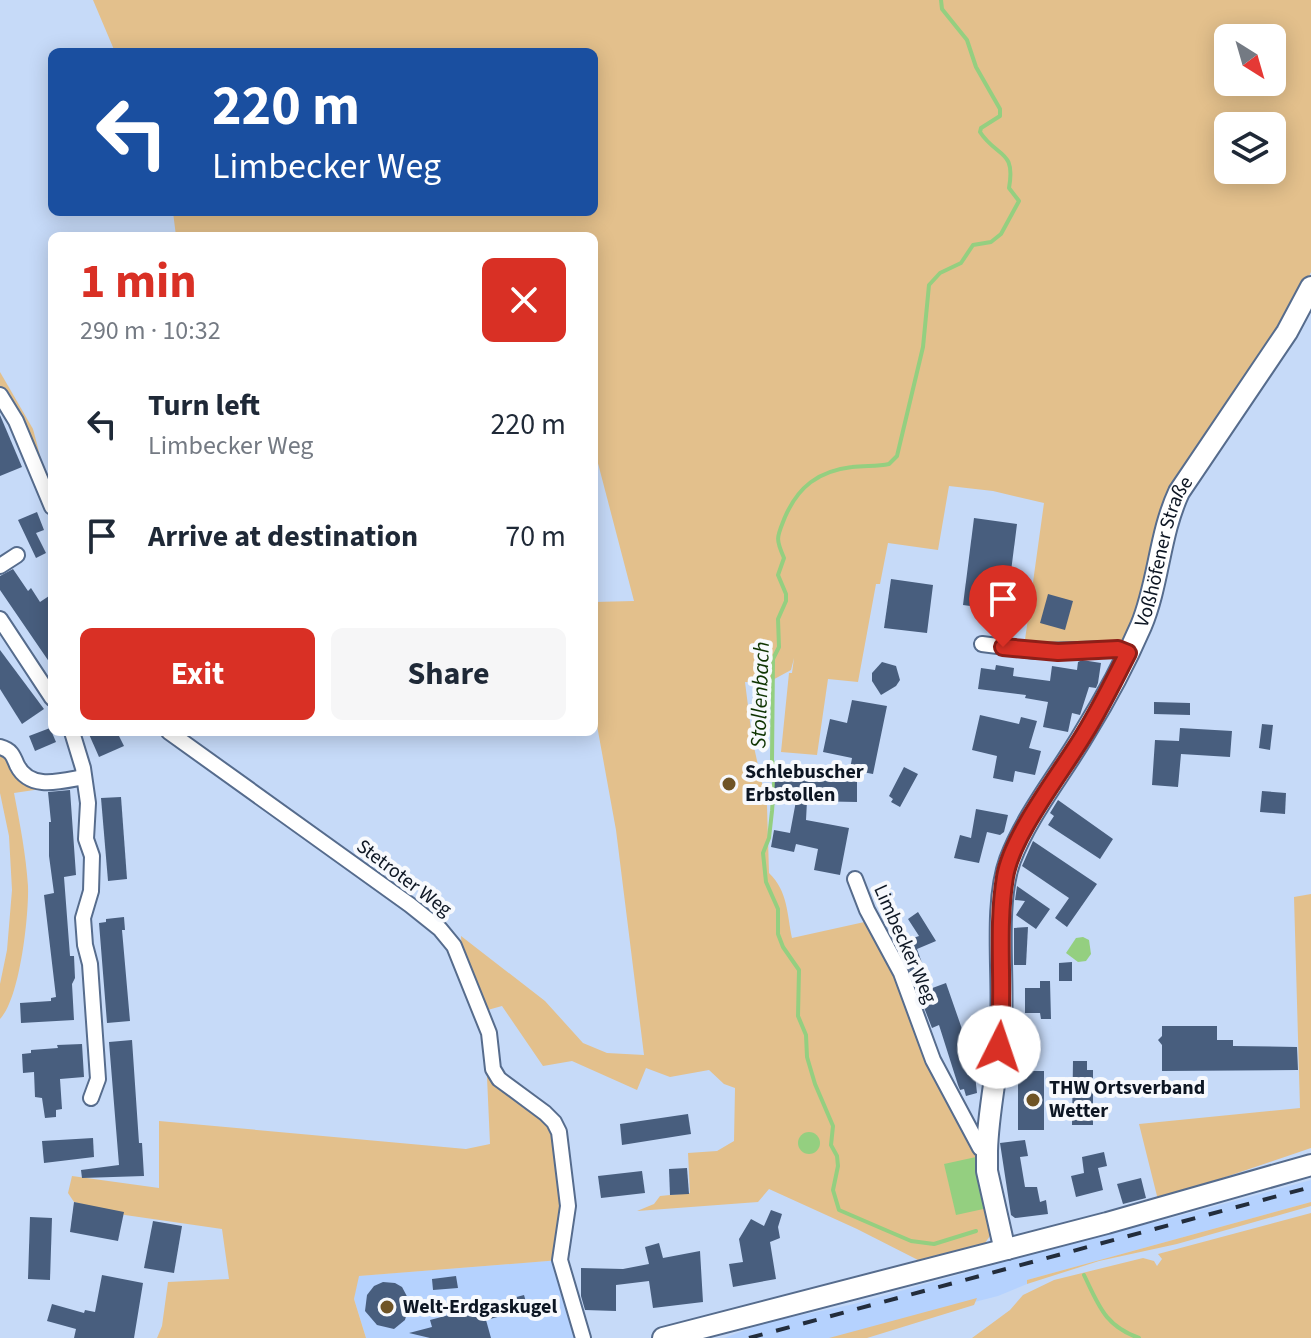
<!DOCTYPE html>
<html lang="en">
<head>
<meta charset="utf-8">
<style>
	:root { --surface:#fff; --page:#f6f6f7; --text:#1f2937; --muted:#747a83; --accent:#d93025 }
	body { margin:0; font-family:"Source Sans 3",sans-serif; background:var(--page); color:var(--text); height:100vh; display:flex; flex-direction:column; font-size:30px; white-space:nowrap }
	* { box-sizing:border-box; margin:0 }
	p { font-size:26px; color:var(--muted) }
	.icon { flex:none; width:44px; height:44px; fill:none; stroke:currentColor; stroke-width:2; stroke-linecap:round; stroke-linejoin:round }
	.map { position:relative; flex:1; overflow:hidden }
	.drawer { position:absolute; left:48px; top:232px; width:550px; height:504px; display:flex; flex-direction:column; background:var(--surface); border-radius:12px; box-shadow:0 4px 20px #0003 }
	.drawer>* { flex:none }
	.hud { position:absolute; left:48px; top:48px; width:550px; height:168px; border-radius:12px; box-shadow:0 4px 20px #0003; background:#1a4fa0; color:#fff; overflow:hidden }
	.needle { width:52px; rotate:143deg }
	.tools { position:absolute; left:1214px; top:24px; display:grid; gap:16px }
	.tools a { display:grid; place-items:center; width:72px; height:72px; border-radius:12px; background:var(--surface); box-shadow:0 4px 20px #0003; font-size:40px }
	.pin { position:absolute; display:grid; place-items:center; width:68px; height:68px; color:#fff; margin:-82px -34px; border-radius:50% 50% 50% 0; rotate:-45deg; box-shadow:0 0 8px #0007 }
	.pin .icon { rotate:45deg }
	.me { position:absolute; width:88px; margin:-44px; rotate:4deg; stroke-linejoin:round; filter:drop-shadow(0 0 6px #0008) }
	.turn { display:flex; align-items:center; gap:28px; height:168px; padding:0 32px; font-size:36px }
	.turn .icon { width:104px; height:104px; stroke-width:2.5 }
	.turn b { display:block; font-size:56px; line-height:68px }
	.round { display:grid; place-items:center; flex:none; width:84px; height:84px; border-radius:12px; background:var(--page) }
	.summary { display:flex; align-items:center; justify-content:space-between; height:136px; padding:0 32px }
	h1 { font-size:48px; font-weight:700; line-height:60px; color:var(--accent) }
	.action { display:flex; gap:16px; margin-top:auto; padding:16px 32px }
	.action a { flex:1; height:92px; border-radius:12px; background:var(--accent); color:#fff; font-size:32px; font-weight:700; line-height:92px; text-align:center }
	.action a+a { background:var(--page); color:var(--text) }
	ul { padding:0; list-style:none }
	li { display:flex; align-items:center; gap:24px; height:112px; padding:0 32px }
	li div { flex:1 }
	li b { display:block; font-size:30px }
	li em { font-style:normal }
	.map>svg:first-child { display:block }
	.built { fill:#b5d2fe }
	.green { fill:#e3c08c; fill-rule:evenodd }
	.water { fill:#94cf80 }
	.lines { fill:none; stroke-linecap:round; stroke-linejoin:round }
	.stream { stroke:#94cf80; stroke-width:4 }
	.building { fill:#485e7e }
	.street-casing { stroke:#566c8d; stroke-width:18 }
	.secondary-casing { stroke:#566c8d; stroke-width:24 }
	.street { stroke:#fff; stroke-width:14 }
	.secondary { stroke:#fff; stroke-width:20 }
	.rail { stroke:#232d3c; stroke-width:4; stroke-dasharray:14 14; stroke-linecap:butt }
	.route-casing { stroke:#8d1f18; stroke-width:20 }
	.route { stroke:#d93025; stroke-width:14 }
	.poi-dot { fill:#6f5426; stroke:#f7f9fd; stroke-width:3 }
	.labels { text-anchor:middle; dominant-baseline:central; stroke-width:8; stroke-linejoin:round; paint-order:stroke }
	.street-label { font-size:20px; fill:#0d1623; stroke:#f7f9fd }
	.poi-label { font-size:20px; font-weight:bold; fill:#0d1623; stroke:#f7f9fd; text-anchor:start }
	.water-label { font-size:22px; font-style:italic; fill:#0e3400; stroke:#f7f9fd }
</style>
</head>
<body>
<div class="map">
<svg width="1311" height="1338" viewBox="0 0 1311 1338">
	<rect width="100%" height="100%" fill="#c6daf8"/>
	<!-- built -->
	<g class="built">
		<polygon points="1311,1180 1311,1202 1027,1280 1027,1284 998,1296 833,1338 724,1338 764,1323 854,1304 1115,1231 1157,1222"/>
		<polygon points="560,1260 583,1338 366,1338 354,1299 358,1276"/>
	</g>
	<!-- green -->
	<g class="green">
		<path d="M 93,0 L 1311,0 L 1311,272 L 1302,292 L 1184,475 L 1147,589 L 1125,642 L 1024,647 L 1044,503 L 993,491 L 949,486 L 938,550 L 888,543 L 880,584 L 876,584 L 858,682 L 828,679 L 817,755 L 781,752 L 789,673 L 792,673 L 794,658 L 791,670 L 767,683 L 745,682 L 752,738 L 767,806 L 769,873 C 788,891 787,914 792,938 L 869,921 L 979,1156 L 992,1233 L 985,1243 L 918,1260 L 857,1229 L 769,1189 L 758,1202 L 637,1211 L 654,1204 L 660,1196 L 690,1193 L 688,1153 L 717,1151 L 734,1141 L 735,1088 L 724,1084 L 709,1070 L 670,1077 L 646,1068 L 637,1090 L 572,1061 L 543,1066 L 502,1006 L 484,1011 L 462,955 L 461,936 L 545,1001 L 583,1043 L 607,1053 L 644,1055 L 616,830 L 594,709 L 594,602 L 634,601 L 594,448 L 594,236 L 176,236 L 173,212 L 594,212 L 594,52 L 115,52 ZM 1228,38 L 1272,38 L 1272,82 L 1228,82 ZM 1228,126 L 1272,126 L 1272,170 L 1228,170 Z"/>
		<polygon points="0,372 33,429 48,486 0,391"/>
		<path d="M 0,753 C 17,766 15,786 41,789 L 14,793 C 20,824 26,855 28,886 C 29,915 20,999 0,1019 L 0,1031 L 0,984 L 7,950 L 12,890 L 9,836 L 0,793 Z"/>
		<polygon points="1311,894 1311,1148 1158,1200 1139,1124 1300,1108 1294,897"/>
		<polygon points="491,1073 552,1125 568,1206 560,1260 359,1276 354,1299 366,1338 157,1338 162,1326 168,1282 229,1279 222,1229 125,1215 74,1202 68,1193 72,1176 159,1188 159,1121 466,1149 490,1144 487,1077"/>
		<polygon points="1311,1202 1311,1206 1177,1244 1099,1261 1027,1284 1027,1280"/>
		<polygon points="1311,1213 1311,1338 972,1338 1010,1310 1023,1295 1054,1280 1143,1258 1154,1261 1157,1266 1162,1259 1158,1254"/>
		<polygon points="977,1298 974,1305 867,1338 829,1338"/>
	</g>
	<!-- water -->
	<g class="water">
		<polygon points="1083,937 1089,940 1091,954 1086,961 1078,962 1066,953 1076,938"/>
		<circle cx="809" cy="1143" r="11"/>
		<polygon points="976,1157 988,1208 956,1215 944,1164"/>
	</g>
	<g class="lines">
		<!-- stream -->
		<g class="stream">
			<path d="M 941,0 L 942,9 L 967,40 L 976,67 L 1000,109 L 1000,116 L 981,128 L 980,132 C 997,158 1016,149 1009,188 L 1019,201 L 1001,234 L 991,242 L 973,245 L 961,263 L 940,273 L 929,285 L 923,347 L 897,456 L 889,464 C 877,467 864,465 852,467 C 818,471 798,487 785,517 C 777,537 775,538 784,558 L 778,575 L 786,594 L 786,601 L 778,619 L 779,647 L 773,659 L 772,760 L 775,771 L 772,811 L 769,838 L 763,853 L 766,882 L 778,909 L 778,934 L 783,947 L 799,970 L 798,1016 L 806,1035 L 807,1057 L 815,1084 L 833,1126 L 831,1145 L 837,1156 L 838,1166 L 833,1190 L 839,1210 L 911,1241 L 934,1244 L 976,1231"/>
			<path d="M 1084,1275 C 1099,1306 1105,1326 1139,1338"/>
		</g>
	</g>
	<!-- building -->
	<g class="building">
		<polygon points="0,415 22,467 0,476"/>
		<polygon points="37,512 44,530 36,533 46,553 36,558 18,520"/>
		<polygon points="974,518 1017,524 1006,611 963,605"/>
		<polygon points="13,569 28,591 31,588 40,602 52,594 52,666 0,590 0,576"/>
		<polygon points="891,579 933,585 927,633 884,628"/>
		<polygon points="1048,594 1073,601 1065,630 1040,623"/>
		<polygon points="0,650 44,709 22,724 0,689"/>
		<polygon points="1082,660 1101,663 1098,683 1096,688 1089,687 1080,715 1072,713 1068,732 1043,727 1048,702 1025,698 1026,695 978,689 981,668 995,670 996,665 1014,668 1013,676 1050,681 1052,666 1077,670 1078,662"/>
		<polygon points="882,662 896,666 900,680 896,686 881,695 872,681 872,673"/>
		<polygon points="852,700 887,706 873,774 857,771 857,802 807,801 806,820 849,828 840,875 814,870 818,849 796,844 794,852 771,847 774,830 790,833 796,801 774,801 775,779 848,780 852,758 823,752 830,719 847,723"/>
		<polygon points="1154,702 1190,703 1190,715 1154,714"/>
		<polygon points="980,715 1019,724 1021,717 1037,721 1029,748 1041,751 1035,775 1015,771 1013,782 993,778 997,756 972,750"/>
		<polygon points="1262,724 1273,725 1270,750 1259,748"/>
		<polygon points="50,728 56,742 35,751 29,736"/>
		<polygon points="1180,728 1232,731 1230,757 1181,754 1178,787 1152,785 1155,740 1179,741"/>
		<polygon points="88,732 117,732 124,746 99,757"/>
		<polygon points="904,767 918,774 900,807 891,802 893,799 889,796"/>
		<polygon points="70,790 76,875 64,877 70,956 74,956 75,978 72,984 74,1020 21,1023 20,1003 51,1001 51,998 56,997 44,895 54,893 49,856 49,822 51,822 48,792"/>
		<polygon points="1262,791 1286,793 1285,814 1260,812"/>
		<polygon points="121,797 127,879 108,881 101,798"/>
		<polygon points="1058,800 1113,839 1100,859 1048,825 1054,816 1050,813"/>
		<polygon points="976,809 1008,815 1004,832 1000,835 987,832 979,863 954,858 960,835 971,838"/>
		<polygon points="1033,841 1097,884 1067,927 1055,918 1069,898 1022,866"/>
		<polygon points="1017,886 1050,909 1036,929 1016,915 1025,901 1015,900"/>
		<polygon points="918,912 936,941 917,949 922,963 918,964 927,990 946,983 962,1029 968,1028 980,1074 975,1075 977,1093 966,1096 964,1089 960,1090 958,1085 939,1025 932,1028 899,943 919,936 908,919"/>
		<polygon points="124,917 125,930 122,930 130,1021 107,1023 99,923 106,922 106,919"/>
		<polygon points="1028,927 1026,965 1014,965 1014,928"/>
		<polygon points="1072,962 1072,981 1059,981 1059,963"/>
		<polygon points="1040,981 1050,981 1051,1019 1041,1019 1040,1013 1025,1013 1025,988 1040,988"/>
		<polygon points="1162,1026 1217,1026 1217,1040 1233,1040 1233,1046 1297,1047 1298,1070 1162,1071 1162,1045 1158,1040 1162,1036"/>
		<polygon points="132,1040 139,1143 142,1143 144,1176 82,1178 81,1170 119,1165 109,1042"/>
		<polygon points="82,1044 84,1077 60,1079 62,1109 56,1110 56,1117 45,1118 42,1098 35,1097 34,1072 23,1073 22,1054 31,1053 31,1050 58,1048 57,1045"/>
		<polygon points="1073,1061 1087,1061 1087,1070 1093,1070 1093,1125 1072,1125"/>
		<rect x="1018" y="1071" width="26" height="59"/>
		<polygon points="688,1114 691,1134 622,1145 620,1124"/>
		<polygon points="93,1138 94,1157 44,1163 42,1141"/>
		<polygon points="1025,1140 1028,1156 1020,1157 1025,1187 1037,1187 1040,1202 1046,1200 1048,1214 1015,1218 1011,1215 1000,1143"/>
		<polygon points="1104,1152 1107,1166 1098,1168 1103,1190 1076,1197 1071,1176 1084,1173 1082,1157"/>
		<polygon points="687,1168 689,1194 670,1195 669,1169"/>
		<polygon points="642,1171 645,1193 601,1198 598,1176"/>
		<polygon points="1141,1178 1146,1198 1123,1204 1117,1184"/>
		<polygon points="74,1202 124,1212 118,1241 70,1232"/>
		<polygon points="771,1210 782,1214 778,1227 780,1238 770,1242 776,1279 733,1287 729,1264 743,1262 739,1239 751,1219 764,1226"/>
		<polygon points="30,1217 52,1218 50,1280 28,1279"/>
		<polygon points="153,1221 182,1226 174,1273 144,1268"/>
		<polygon points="659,1243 663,1258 700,1251 703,1302 653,1308 649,1281 616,1285 616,1311 585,1310 581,1296 581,1268 623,1269 649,1264 645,1247"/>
		<polygon points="102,1275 143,1283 134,1338 74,1338 76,1329 47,1321 52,1304 84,1313 85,1310 95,1312"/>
		<polygon points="456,1276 458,1288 433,1290 432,1279"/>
		<polygon points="383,1282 395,1283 402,1287 410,1302 405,1320 394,1329 377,1325 365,1311 367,1295 374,1286"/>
		<polygon points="524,1295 528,1309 486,1320 491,1338 430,1338 409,1333 432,1327 430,1320"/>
	</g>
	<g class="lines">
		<defs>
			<g id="street">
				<polyline points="0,395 16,421 52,507"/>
				<polyline points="0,566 17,555"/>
				<polyline points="0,619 52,698"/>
				<polyline points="982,644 1036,651 1118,649 1128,653"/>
				<polyline points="72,732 83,768 88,803 86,839 92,856 91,891 83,918 85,945 90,964 98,1079 91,1098"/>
				<polyline points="169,732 410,905 440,929 454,946 489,1033 493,1069 499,1079 545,1113 554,1122 559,1132 568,1206 560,1260 583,1338"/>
				<path d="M 0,747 C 11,750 13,755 17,765 C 30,791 61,781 84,777"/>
				<polyline points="855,879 867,910 901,973 933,1060 980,1148 987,1151"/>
			</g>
			<g id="secondary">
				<path id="s1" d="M 1007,1249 L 1003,1242 L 987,1171 L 987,1151 C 988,1109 999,1066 1001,1024 C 1004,976 994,904 1010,860 C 1027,815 1060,775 1084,734 C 1105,700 1125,663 1141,626 C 1159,583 1159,535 1179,492 L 1287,332 L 1311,287"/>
				<polyline points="663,1338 1107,1223 1311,1165"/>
			</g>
		</defs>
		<!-- street casing -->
		<use href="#street" class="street-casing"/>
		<!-- secondary casing -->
		<use href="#secondary" class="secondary-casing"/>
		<!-- street -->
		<use href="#street" class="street"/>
		<!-- secondary -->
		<use href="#secondary" class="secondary"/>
		<!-- rail -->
		<polyline class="rail" points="749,1338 1311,1187"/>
	</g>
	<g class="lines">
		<defs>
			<path id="route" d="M 999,1047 C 1005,991 996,932 1005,877 C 1012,834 1062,772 1085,733 C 1101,707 1114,680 1128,653 L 1118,649 L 1058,652 L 1003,647"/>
		</defs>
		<!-- route casing -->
		<use href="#route" class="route-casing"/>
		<!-- route -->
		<use href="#route" class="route"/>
	</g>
	<!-- markers -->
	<g class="poi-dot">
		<circle cx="729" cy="784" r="8"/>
		<circle cx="1033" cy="1100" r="8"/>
		<circle cx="387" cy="1307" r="8"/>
	</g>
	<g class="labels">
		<!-- street labels -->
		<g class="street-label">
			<text stroke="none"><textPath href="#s1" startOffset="740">Voßhöfener Straße</textPath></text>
			<text transform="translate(404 878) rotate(37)">Stetroter Weg</text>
			<text transform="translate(905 944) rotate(66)">Limbecker Weg</text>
		</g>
		<!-- poi labels -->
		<g class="poi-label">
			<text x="745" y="772">Schlebuscher<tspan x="745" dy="23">Erbstollen</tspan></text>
			<text x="1049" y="1088">THW Ortsverband<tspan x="1049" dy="23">Wetter</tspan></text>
			<text x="403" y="1307">Welt-Erdgaskugel</text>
		</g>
		<!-- water labels -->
		<g class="water-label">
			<text transform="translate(760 695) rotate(-88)">Stollenbach</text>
		</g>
	</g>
</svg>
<div class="tools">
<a><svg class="needle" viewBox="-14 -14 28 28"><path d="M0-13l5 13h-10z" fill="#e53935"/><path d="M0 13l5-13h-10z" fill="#747a83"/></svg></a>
<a><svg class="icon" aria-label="layers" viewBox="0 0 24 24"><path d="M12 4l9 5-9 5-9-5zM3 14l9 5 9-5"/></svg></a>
</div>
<div class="pin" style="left:1003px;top:647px;background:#d93025"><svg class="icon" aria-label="arrive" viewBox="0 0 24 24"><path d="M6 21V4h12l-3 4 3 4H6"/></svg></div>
<svg class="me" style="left:999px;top:1047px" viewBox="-20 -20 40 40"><circle r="19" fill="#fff"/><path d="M0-13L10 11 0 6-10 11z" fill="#d93025"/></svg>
<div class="hud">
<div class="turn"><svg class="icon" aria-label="left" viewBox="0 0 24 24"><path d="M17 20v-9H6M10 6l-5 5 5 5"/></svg><div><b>220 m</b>Limbecker Weg</div></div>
</div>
<section class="drawer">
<div class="summary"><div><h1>1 min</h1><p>290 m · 10:32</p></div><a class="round" style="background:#d93025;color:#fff"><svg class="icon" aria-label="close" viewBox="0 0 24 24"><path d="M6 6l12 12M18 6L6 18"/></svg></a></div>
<ul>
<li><svg class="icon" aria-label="left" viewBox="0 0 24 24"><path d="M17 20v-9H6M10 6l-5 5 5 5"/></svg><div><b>Turn left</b><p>Limbecker Weg</p></div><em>220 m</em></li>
<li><svg class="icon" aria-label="arrive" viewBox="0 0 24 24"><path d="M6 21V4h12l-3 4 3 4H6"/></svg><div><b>Arrive at destination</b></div><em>70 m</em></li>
</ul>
<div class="action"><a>Exit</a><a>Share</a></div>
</section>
</div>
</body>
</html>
